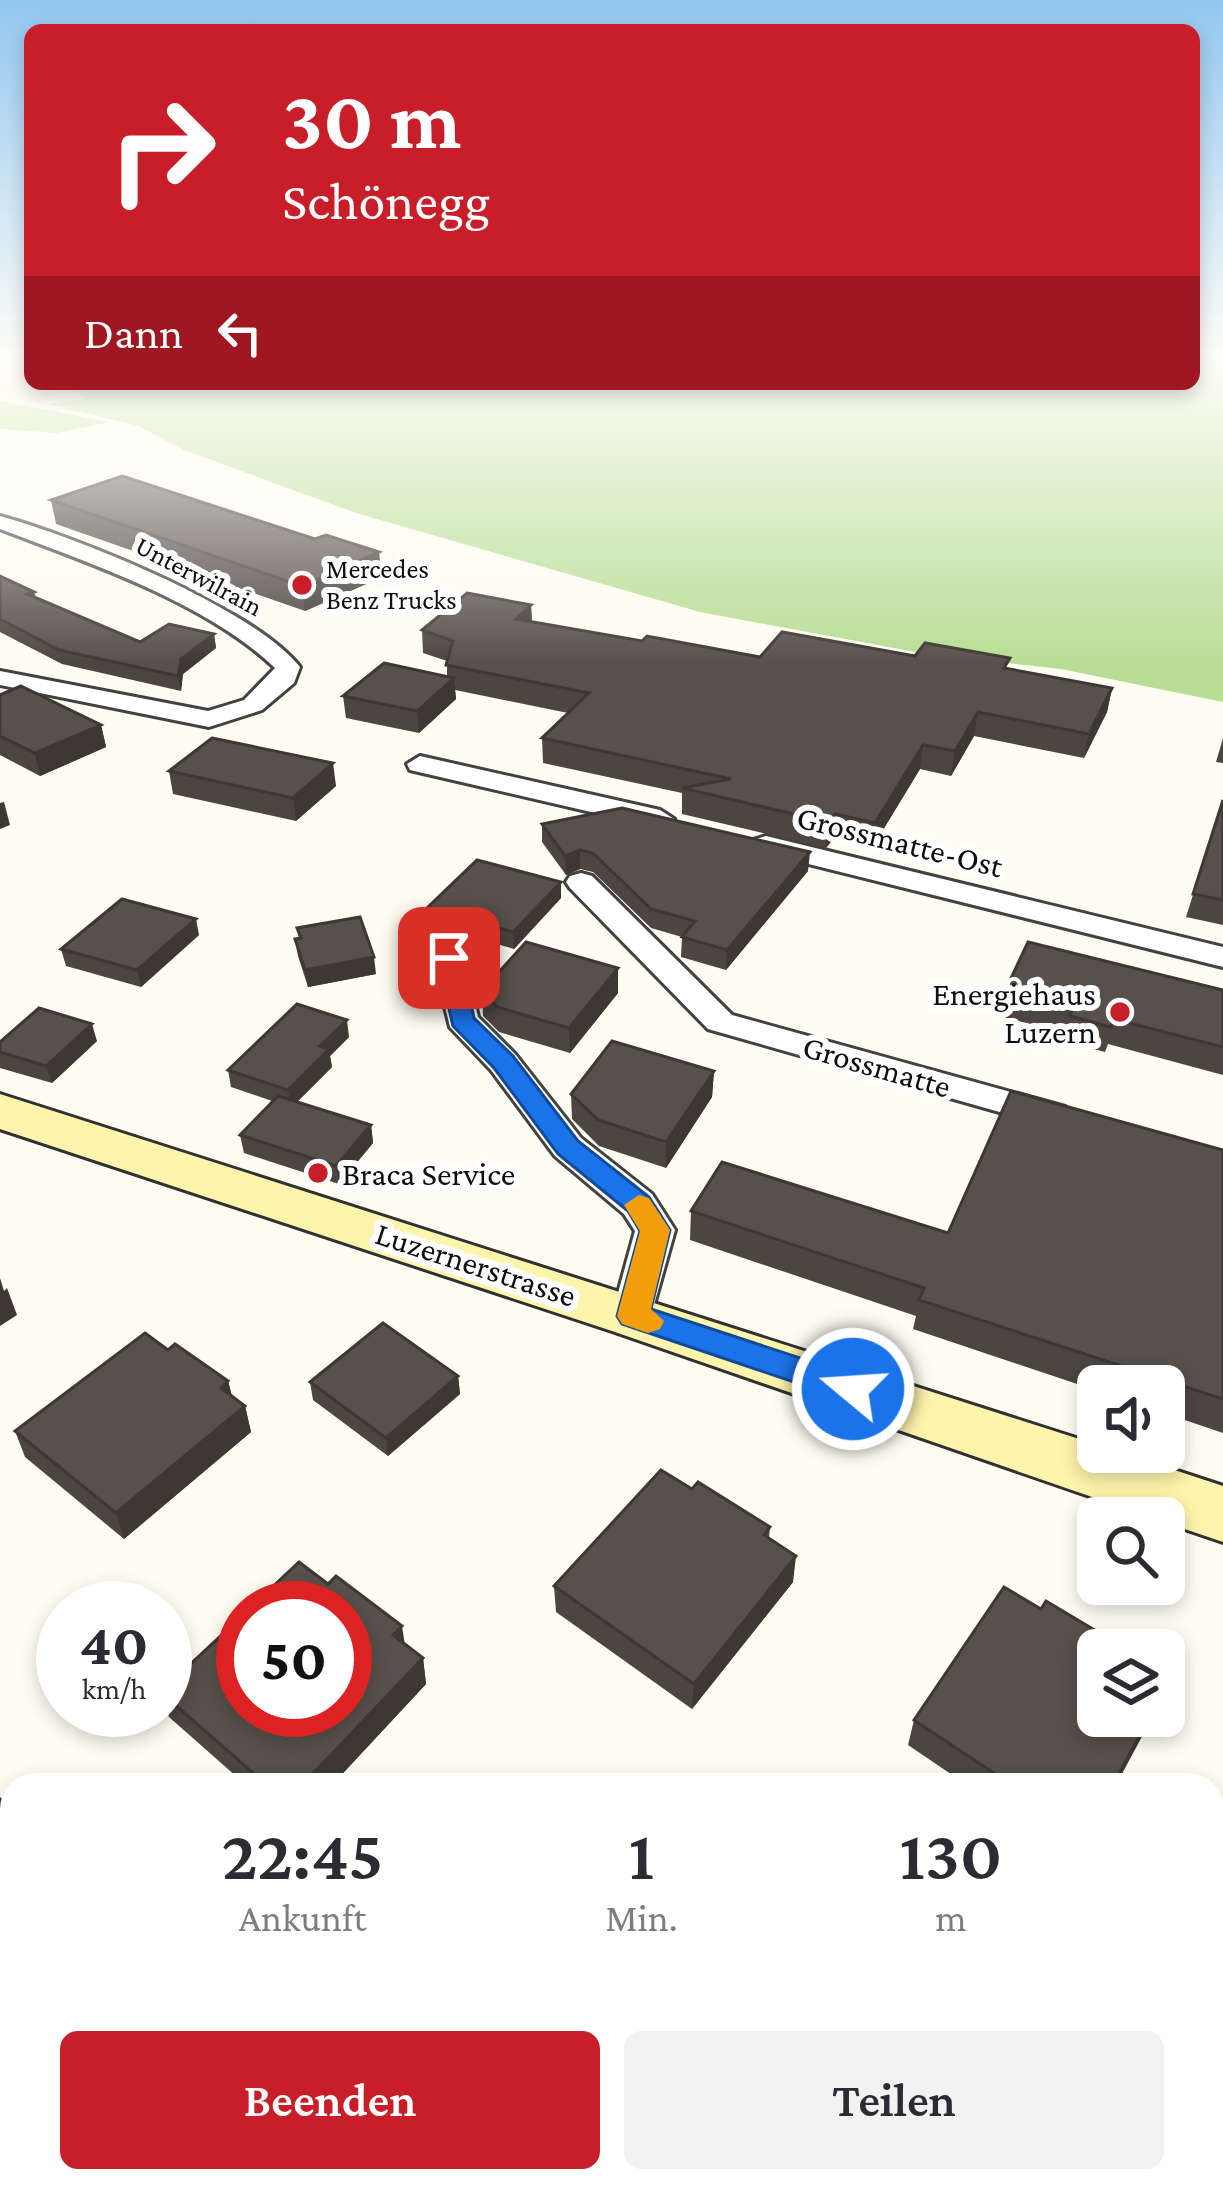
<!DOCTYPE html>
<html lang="de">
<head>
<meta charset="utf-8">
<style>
	:root { --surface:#fff; --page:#f2f2f3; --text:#2b2b33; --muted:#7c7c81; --accent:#c71e2a }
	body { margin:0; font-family:"Crimson Pro",serif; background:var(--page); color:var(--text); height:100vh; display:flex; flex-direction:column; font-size:45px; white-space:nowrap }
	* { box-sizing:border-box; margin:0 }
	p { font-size:39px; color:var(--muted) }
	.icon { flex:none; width:66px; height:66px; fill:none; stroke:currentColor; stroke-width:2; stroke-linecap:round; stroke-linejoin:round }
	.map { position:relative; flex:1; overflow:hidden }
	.panel { position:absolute; left:0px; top:1773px; width:1224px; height:420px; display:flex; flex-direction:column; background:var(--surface); border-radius:36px 36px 0 0; box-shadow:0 6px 18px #0003 }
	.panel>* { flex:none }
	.top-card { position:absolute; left:24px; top:24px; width:1176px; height:366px; border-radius:18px; box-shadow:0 6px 18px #0003; background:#c71e2a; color:#fff; overflow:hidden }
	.fabs { position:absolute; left:1077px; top:1365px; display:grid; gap:24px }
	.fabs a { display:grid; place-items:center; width:108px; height:108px; border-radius:18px; background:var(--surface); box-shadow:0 6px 18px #0003; font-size:60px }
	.speed { position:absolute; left:36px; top:1581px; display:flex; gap:24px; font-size:60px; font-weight:700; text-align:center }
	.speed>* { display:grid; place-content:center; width:156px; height:156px; border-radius:50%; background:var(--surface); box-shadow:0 6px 18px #0003; line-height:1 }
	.speed small { font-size:30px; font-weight:400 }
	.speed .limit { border:18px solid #d22; background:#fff; color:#111 }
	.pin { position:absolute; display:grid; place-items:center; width:102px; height:102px; color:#fff; margin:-51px; border-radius:24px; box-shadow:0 6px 18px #0006 }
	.me { position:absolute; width:132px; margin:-66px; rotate:288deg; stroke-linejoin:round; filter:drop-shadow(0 0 9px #0008) }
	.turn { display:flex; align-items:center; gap:42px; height:252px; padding:0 60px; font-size:54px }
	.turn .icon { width:156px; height:156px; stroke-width:2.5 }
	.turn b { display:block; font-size:84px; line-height:102px }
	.then { display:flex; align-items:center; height:114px; padding:0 60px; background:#0003; gap:24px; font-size:45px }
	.eta { display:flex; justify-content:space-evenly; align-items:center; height:204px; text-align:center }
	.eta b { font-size:72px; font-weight:600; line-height:84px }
	.primary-button { display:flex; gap:24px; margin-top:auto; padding:24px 60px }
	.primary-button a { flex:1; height:138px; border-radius:18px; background:var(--accent); color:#fff; font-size:48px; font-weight:600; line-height:138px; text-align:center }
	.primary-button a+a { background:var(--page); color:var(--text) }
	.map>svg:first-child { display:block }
	.farmland { fill:#f7f3cf }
	.forest { fill:#b8de96 }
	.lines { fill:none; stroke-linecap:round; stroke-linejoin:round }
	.street-casing { stroke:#424242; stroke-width:6 }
	.secondary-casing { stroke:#313131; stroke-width:6 }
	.street { fill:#fff; fill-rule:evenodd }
	.secondary { fill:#fff4ac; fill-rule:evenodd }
	.wall { fill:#4c4540 }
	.shaded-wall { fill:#3e3834 }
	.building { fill:#58504a; stroke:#3e3834; stroke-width:3 }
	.route { fill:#1a73e8; stroke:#114b97; stroke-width:3 }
	.slow { fill:#f59e0b }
	.poi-dot { fill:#c71e2a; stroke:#fff; stroke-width:4.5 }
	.labels { text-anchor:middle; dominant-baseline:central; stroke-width:12; stroke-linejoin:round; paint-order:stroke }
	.far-poi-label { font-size:27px; fill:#0f0f0f; stroke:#fff; text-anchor:start }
	.far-street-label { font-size:27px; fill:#0f0f0f; stroke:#fff }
	.street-label { font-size:33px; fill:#0f0f0f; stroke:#fff }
	.poi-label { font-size:33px; fill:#0f0f0f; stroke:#fff; text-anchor:end }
</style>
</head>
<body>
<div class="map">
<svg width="1223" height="2193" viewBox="0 0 1223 2193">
	<rect width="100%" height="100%" fill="#fffcf1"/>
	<!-- farmland -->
	<polygon class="farmland" points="0,357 30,357 30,384 73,384 85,399 47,404 0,397"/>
	<!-- forest -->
	<g class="forest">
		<polygon points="1194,357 1223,357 1223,702 1061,669 926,654 700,612 356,513 184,450 138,426 47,404 84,399 73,384 1194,384"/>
		<polygon points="0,401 109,422 57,433 0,429"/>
	</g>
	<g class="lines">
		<defs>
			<g id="street">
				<path d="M 0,516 C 76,537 252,607 300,667 L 294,683 L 262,710 L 209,727 L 0,685 L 0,671 L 208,711 L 244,700 L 275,668 C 206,602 89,563 0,529 Z"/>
				<polygon points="420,756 660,810 674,819 660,828 410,770 407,764"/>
				<polygon points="766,836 1223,947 1223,967 756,851 751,845 756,839"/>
				<polygon points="581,873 592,876 732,1015 1065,1107 1070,1115 1065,1123 1052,1127 708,1029 570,888 566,882 570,876"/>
				<polygon points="449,948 465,958 478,1017 515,1054 581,1138 652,1194 675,1230 648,1326 633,1331 618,1326 612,1315 635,1231 624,1214 555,1156 491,1070 450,1027 433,958"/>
			</g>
			<polygon id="secondary" points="0,1094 1098,1445 1098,1452 1120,1452 1223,1486 1223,1542 1164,1522 1164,1518 1153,1518 612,1331 0,1129"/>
		</defs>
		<!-- street casing -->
		<use href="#street" class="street-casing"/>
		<!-- secondary casing -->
		<use href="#secondary" class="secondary-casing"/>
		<!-- street -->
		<use href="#street" class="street"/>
		<!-- secondary -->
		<use href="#secondary" class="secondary"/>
	</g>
	<!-- wall -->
	<g class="wall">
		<polygon points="51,500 382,577 305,611 56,524"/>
		<polygon points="0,576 34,592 36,598 140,642 214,634 216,648 183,674 181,691 62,664 0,632"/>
		<polygon points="531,605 532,621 642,641 760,657 915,656 1008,669 1112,688 1107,712 1084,758 974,736 951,776 920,769 872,848 833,839 826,848 682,814 682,793 543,763 542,738 568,713 455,690 456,699 419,733 346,718 343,696 447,676 447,661 423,653 422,630"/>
		<polygon points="0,695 101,725 106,747 40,776 0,755"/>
		<polygon points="1223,738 1223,763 1216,762"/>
		<polygon points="169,771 336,786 296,821 173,794"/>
		<polygon points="1223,800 1223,925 1186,917"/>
		<polygon points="542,824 808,871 726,970 681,957 682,937 651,928 593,872 580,869 566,875 542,842"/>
		<polygon points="561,882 561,898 514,949 429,925 427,908"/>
		<polygon points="297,928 376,974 308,987 298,956 295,939 299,938"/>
		<polygon points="199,935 141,987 66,966 61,949"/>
		<polygon points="1223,990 1223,1075 1108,1044 1105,1052 1064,1041 1066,1034 1000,1016 1005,991"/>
		<polygon points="482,991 618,993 570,1053 499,1032 483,1016"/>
		<polygon points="349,1037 330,1056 332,1067 297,1102 371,1125 373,1143 339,1184 244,1153 240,1135 272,1101 231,1087 228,1070"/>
		<polygon points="97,1041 52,1083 0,1068 0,1042"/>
		<polygon points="714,1071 712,1097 666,1168 599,1146 572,1119 571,1094"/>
		<polygon points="1223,1150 1223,1433 1164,1413 1164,1386 1098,1386 1098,1391 913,1329 916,1316 690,1240 691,1211 948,1233"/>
		<polygon points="168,1350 228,1381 232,1396 245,1406 251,1432 124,1539 25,1457 15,1431"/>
		<polygon points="458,1376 460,1394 388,1456 313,1400 310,1382"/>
		<polygon points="692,1489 770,1527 769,1538 793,1582 692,1709 556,1612 554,1586"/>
		<polygon points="1041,1609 1116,1785 967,1785 908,1745 914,1720"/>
		<polygon points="405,1644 423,1658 426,1684 332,1785 246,1785 169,1717 165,1705 165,1688"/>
	</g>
	<!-- shaded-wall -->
	<g class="shaded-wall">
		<polygon points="379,552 382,577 305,611 302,586"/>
		<polygon points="531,605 532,627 516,619"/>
		<polygon points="214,634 216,648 183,674 181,691 178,676 181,659"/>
		<polygon points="454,678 456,699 419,733 417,711"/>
		<polygon points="1112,688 1107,712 1084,758 1089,734"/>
		<polygon points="978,712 974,736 951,776 955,751"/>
		<polygon points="101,725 106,747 40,776 35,753"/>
		<polygon points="923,745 920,769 872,848 875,823"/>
		<polygon points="333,763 336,786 296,821 293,798"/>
		<polygon points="4,802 10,825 0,829 0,803"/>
		<polygon points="835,814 833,839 826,848 828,822"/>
		<polygon points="580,850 580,869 566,875 565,856"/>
		<polygon points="810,852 808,871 726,970 727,950"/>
		<polygon points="561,882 561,898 514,949 513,932"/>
		<polygon points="196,919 199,935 141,987 137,970"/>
		<polygon points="374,957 376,974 308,987 305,970"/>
		<polygon points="618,968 618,993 570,1053 569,1028"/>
		<polygon points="347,1020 349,1037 330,1056 332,1067 291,1108 288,1090 320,1046"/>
		<polygon points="92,1024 97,1041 52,1083 46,1066"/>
		<polygon points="714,1071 712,1097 666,1168 666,1142"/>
		<polygon points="371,1125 373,1143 339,1184 336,1166"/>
		<polygon points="0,1278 4,1291 7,1288 17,1315 0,1326"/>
		<polygon points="458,1376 460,1394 388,1456 386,1438"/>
		<polygon points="228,1381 235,1408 221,1388"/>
		<polygon points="245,1406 251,1432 124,1539 116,1513"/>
		<polygon points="796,1556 793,1582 692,1709 694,1684"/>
		<polygon points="402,1626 406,1652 393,1635"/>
		<polygon points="423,1658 426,1684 332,1785 302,1785"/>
		<polygon points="1150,1716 1153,1716 1116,1785 1113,1785"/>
		<polygon points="12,1955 12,1991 0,2003 0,1967"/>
	</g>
	<!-- building -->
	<g class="building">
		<polygon points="122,476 315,539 326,535 379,552 302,586 51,500"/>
		<polygon points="0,576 34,592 27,594 140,642 169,624 214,634 181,659 178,676 59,650 0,619"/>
		<polygon points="467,593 531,605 516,619 642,641 647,636 760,657 782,632 915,656 925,643 1010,658 1004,668 1112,688 1089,734 978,712 955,751 923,745 875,823 835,814 828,822 682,788 731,779 542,738 589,693 446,665 453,641 422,630"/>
		<polygon points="384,663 454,678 417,711 343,696"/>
		<polygon points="21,686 101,725 35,753 0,736 0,695"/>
		<polygon points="212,738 333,763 293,798 169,771"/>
		<polygon points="1223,800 1223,900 1193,894"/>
		<polygon points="622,808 810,852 727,950 682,937 695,921 651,909 593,853 580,850 565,856 542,824"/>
		<polygon points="477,860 561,882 513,932 427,908"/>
		<polygon points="122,899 196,919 137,970 61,949"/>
		<polygon points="360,917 374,957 305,970 295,939 301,938 297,928"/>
		<polygon points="526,942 618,968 569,1028 497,1007 482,991"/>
		<polygon points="1028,942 1223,990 1223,1047 1114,1019 1111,1027 1070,1016 1072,1009 1005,991"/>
		<polygon points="297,1004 347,1020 320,1046 329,1049 288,1090 228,1070"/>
		<polygon points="39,1008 92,1024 46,1066 0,1052 0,1042"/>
		<polygon points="612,1041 714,1071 666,1142 598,1120 571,1094"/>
		<polygon points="1011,1091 1223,1150 1223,1399 919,1300 924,1288 691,1211 722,1162 948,1233"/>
		<polygon points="278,1096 371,1125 336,1166 240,1135"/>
		<polygon points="383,1323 458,1376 386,1438 310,1382"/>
		<polygon points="145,1333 168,1350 175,1344 228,1381 221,1388 245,1406 116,1513 15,1431"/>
		<polygon points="661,1470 692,1489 698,1482 770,1527 764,1535 796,1556 694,1684 554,1586"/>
		<polygon points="299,1562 328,1584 336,1576 402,1626 393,1635 423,1658 302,1785 267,1785 165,1696 165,1688 243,1615 243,1710 345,1710 345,1608 250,1608"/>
		<polygon points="1004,1587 1041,1609 1046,1601 1128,1650 1098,1650 1098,1716 1150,1716 1113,1785 1012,1785 914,1720"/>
		<polygon points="0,1799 12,1811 12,1955 0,1967"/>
		<polygon points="196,2181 448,2181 460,2193 186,2193"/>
		<polygon points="776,2181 1027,2181 1041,2193 769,2193"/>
	</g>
	<!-- sky -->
	<linearGradient id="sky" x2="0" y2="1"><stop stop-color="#92c6ef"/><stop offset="0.54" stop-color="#fffef9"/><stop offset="1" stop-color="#fffef9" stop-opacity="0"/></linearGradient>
	<rect width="1223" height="664" fill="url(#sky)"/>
	<!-- route -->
	<polygon class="route" points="449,951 461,958 474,1018 513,1056 578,1141 649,1197 670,1230 651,1309 864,1379 869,1389 864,1398 853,1402 622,1324 617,1316 640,1231 628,1211 558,1154 494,1068 453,1026 437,958"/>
	<!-- slow -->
	<polygon class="slow" points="639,1195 649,1198 670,1230 651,1309 664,1321 660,1329 648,1333 622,1324 617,1316 640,1231 624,1205"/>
	<!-- markers -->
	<g class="poi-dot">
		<circle cx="302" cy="585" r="12"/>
		<circle cx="1120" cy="1012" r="12"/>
		<circle cx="318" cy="1173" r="12"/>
	</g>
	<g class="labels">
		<!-- far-poi labels -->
		<g class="far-poi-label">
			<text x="326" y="569">Mercedes<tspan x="326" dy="31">Benz Trucks</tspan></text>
		</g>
		<!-- far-street labels -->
		<g class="far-street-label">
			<text transform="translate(199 576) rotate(28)">Unterwilrain</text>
		</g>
		<!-- street labels -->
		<g class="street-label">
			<text transform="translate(900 841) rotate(14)">Grossmatte-Ost</text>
			<text transform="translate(877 1066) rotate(16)">Grossmatte</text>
			<text transform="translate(476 1264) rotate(18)">Luzernerstrasse</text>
		</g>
		<!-- poi labels -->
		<g class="poi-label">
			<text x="1096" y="993">Energiehaus<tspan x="1096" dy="38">Luzern</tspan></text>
			<text x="342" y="1173" text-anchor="start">Braca Service</text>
		</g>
	</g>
</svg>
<div class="fabs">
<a><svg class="icon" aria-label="sound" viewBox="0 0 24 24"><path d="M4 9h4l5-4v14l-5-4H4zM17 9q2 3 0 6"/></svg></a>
<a><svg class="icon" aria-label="search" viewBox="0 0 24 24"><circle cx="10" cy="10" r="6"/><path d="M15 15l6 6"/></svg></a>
<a><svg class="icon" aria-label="layers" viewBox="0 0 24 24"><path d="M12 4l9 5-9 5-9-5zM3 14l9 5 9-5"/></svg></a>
</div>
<div class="speed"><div>40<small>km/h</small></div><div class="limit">50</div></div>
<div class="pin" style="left:449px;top:958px;background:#d93025"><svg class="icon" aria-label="arrive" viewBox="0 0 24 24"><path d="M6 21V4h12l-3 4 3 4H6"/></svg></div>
<svg class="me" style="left:853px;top:1389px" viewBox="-20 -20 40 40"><circle r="17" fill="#1a73e8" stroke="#fff" stroke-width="3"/><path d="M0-11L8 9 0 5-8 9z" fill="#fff"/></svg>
<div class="top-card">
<div class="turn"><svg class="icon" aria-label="right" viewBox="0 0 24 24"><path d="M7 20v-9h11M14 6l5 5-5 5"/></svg><div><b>30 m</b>Schönegg</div></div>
<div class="then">Dann<svg class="icon" aria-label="left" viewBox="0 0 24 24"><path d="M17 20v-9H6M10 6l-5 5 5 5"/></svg></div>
</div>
<section class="panel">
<div class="eta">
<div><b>22:45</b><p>Ankunft</p></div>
<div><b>1</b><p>Min.</p></div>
<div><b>130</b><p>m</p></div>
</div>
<div class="primary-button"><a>Beenden</a><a>Teilen</a></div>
</section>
</div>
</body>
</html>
